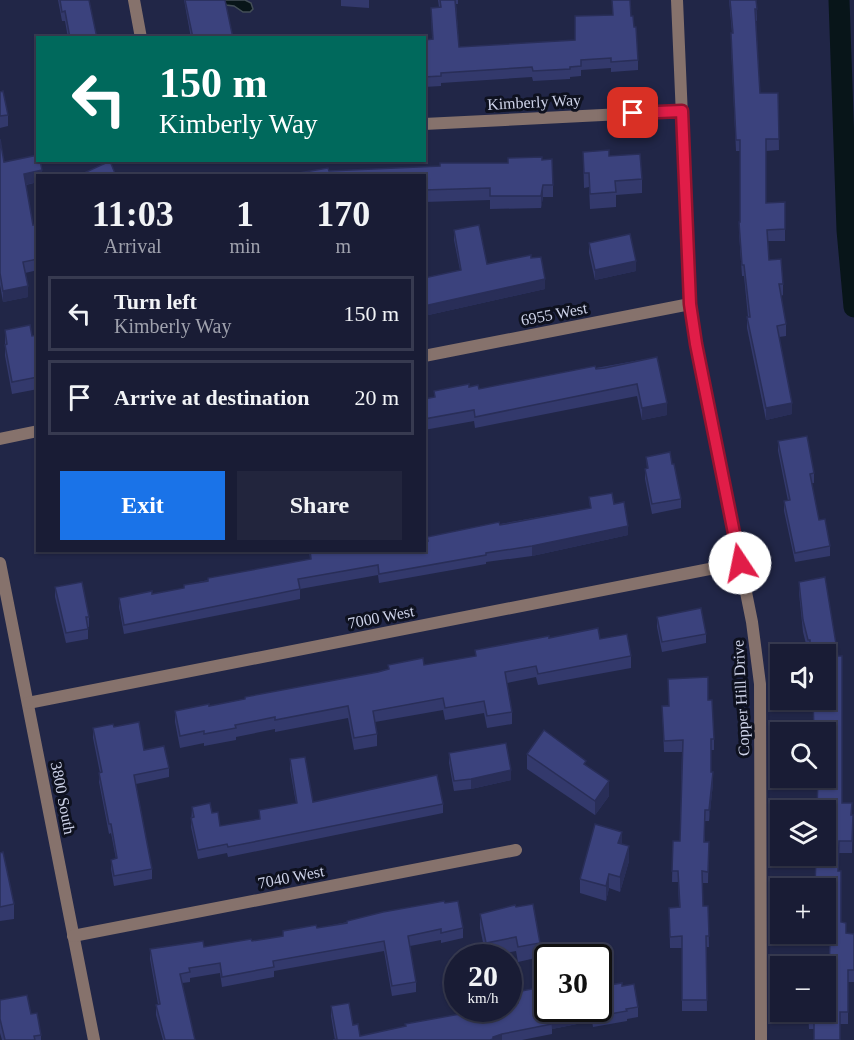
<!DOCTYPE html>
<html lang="en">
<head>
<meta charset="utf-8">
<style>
	:root { --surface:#191c35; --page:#22253d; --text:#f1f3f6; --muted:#9fa1ad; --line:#373a50; --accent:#1a73e8 }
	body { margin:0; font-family:"Times New Roman",serif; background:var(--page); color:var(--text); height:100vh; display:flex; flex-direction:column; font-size:22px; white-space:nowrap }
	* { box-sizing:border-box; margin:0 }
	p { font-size:20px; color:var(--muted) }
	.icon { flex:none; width:33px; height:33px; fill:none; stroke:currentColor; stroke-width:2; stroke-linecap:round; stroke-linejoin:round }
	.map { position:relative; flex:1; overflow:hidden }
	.details { position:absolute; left:36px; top:174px; width:390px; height:378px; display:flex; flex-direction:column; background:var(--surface); border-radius:0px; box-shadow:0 2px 4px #0004,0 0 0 2px var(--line) }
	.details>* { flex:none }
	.guide { position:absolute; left:36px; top:36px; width:390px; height:126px; border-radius:0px; box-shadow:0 2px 4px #0004,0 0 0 2px var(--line); background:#00695c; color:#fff; overflow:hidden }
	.controls { position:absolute; left:770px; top:644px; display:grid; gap:12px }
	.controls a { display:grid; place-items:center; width:66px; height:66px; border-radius:0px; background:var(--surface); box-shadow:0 2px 4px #0004,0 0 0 2px var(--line); font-size:30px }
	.speed { position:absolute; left:444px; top:944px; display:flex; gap:12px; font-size:30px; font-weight:700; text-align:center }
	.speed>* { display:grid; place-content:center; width:78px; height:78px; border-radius:50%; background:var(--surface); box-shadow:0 2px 4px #0004,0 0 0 2px var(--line); line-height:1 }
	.speed small { font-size:15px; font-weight:400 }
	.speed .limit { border:3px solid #111; border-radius:9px; background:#fff; color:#111 }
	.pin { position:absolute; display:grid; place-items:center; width:51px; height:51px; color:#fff; margin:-26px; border-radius:12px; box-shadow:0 3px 9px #0006 }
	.me { position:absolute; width:66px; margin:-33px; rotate:349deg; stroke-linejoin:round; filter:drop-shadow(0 0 4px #0008) }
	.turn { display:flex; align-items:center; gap:21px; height:126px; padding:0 24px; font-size:27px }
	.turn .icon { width:78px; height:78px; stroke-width:2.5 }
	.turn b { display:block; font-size:42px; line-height:51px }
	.eta { display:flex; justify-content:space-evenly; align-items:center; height:102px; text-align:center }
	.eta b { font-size:36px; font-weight:700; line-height:42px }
	.action { display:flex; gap:12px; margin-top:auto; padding:12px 24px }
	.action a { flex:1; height:69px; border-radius:0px; background:var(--accent); color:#fff; font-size:24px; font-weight:700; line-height:69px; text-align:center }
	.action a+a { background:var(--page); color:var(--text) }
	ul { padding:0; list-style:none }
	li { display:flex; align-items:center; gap:18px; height:75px; margin:0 12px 9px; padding:0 12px; border:3px solid var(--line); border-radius:0px }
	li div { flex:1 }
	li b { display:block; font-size:22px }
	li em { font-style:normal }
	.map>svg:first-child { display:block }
	.water { fill:#081519; stroke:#434e57; stroke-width:1.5 }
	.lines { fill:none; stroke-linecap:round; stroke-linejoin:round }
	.canal { stroke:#081519; stroke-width:21 }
	.street { stroke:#86726c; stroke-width:12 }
	.wall { fill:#33396c }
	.shaded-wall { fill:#292e58 }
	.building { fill:#3b427d; stroke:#292e58; stroke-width:1.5 }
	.route-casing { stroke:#92132f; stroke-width:15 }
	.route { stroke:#e11d48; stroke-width:10 }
	.labels { text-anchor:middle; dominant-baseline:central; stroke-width:6; stroke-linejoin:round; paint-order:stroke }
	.street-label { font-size:16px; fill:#cdd2e8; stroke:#0e111f }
</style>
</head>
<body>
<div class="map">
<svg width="854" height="1040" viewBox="0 0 854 1040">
	<rect width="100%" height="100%" fill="#212647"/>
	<!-- water -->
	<polygon class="water" points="224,0 245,0 251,3 253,9 250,12 243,12 234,6 226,5"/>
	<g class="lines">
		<!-- canal -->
		<polyline class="canal" points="839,0 847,230 854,307"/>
		<!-- street -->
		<g class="street">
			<polyline points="134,0 141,38"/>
			<polyline points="677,0 690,304 696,344 752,622 760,684 761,1040"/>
			<polyline points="424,124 682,111"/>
			<polyline points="424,356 690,304"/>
			<polyline points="0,439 38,431"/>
			<polyline points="0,563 94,1040"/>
			<polyline points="28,703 740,563"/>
			<polyline points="73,936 516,850"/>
		</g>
	</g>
	<!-- wall -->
	<g class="wall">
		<polygon points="58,0 89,0 97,38 68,38 65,21 62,21"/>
		<polygon points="184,0 225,0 233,38 191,38"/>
		<polygon points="341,0 369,0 369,8 341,6"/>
		<polygon points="438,0 458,0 458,4 456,4 459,47 575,40 613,15 612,0 630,0 631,16 638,60 638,70 611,72 611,68 581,70 581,76 570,77 570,79 533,81 532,77 441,83 441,86 424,87 424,40 432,39 431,8 439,7"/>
		<polygon points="729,0 756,0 757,21 756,21 760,93 778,93 779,150 766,151 766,203 785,202 785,241 768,241 769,260 783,284 783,295 781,296 786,324 786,336 779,337 792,414 766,420 747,328 747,317 748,317 744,276 742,276 739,233 739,222 740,222 740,151 736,151 731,45 731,33 732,33"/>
		<polygon points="0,92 8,115 8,126 0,128"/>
		<polygon points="0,139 4,162 42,176 38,176 38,182 26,185 33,225 38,224 38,270 25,273 28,297 3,302 0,285"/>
		<polygon points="583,152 609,156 642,179 642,193 616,195 616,207 590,209 589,187 584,188"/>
		<polygon points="542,160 553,185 553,197 543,197 541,208 490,209 490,200 424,202 424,176 329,171 508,163"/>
		<polygon points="454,230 487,264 531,258 545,289 424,316 424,278 460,270 454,240"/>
		<polygon points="589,243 636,271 595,280 589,253"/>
		<polygon points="5,330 32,336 38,335 38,389 12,394 5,356"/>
		<polygon points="657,357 667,415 642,420 637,396 475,428 474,421 424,430 424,399 434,397 434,391 469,387 479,389"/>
		<polygon points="778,441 814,473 814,483 811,483 819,520 830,546 830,556 795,562 784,511 784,501 788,501 778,451"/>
		<polygon points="646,457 672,464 681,499 681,508 652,514 645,479 645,469 647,469"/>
		<polygon points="589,497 614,504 628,535 532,556 486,562 486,564 379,583 378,575 300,589 300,599 124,634 119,607 119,598 152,594 184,588 184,585 310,559 309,550 368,551 427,541 427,537 590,508"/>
		<polygon points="825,577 838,656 842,656 842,803 852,803 852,815 853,815 852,853 839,853 838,871 841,871 841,922 846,923 846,933 854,934 854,982 848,982 848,1024 840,1024 840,1040 814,1040 814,1029 809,1029 808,1011 825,1011 825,986 829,986 830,946 824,945 824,933 825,933 825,888 815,888 816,855 825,855 825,810 817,810 818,785 814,785 814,777 825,777 825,732 814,732 813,705 810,705 810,699 825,699 825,654 810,654 810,651 808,652 803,632 799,593 799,582"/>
		<polygon points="55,587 89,617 89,627 88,627 88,639 66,643 55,597"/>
		<polygon points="657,617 706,634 706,643 662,652 657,627"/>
		<polygon points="549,638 600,639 631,656 631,668 538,685 536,677 507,683 512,712 512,724 487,728 484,713 445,720 443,710 375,722 377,734 377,746 354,750 348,718 275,732 275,729 236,737 236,740 204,746 204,743 180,748 175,722 175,711 209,706 378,672 388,669 388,665 424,665 475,656 475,650"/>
		<polygon points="708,700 714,739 714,750 711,750 711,772 713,783 709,821 705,821 705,842 709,842 708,883 702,883 703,906 708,906 709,947 706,947 707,1011 682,1011 682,948 670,948 669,908 679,907 678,882 672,882 673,841 680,841 682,752 664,752 662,706"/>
		<polygon points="114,727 169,768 169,777 136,784 152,869 152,879 114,886 111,869 111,860 116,859 111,833 109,834 99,782 100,773 93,738 93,728"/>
		<polygon points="449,753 511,780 471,789 454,791 449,763"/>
		<polygon points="527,754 586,765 609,796 595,815 527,769"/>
		<polygon points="290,759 313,802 443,804 443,813 228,857 227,853 198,859 191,827 192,807 212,813 220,826 259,819 259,810 296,803 290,769"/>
		<polygon points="622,844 629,861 620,892 609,888 606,901 580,893 580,879"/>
		<polygon points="0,853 14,904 14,919 0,921"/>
		<polygon points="445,903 463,928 463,938 441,943 441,940 410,946 416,982 416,992 392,996 384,951 274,971 274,977 222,987 220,973 190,978 190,982 182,983 195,1040 163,1040 156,1015 156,1005 158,1004 150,959 150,949 204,947 252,941 283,936 283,931 317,928"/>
		<polygon points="516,907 540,943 540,957 518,962 516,951 486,957 480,928 480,914"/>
		<polygon points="622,986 638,1007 638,1017 627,1019 627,1021 593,1027 592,1021 552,1029 552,1034 522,1040 333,1040 335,1040 331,1016 331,1006 353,1025 360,1036 516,1004 516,992 548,1008"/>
		<polygon points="0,1000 31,1014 41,1035 41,1040 2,1040 0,1033"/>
	</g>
	<!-- shaded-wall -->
	<g class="shaded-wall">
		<polygon points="42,170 42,176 38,176 38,182 24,185 24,174"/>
		<polygon points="543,185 543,197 541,208 541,196"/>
		<polygon points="636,261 636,271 595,280 595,270"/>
		<polygon points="545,279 545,289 424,316 424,306"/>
		<polygon points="28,286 28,297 3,302 3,291"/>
		<polygon points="667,403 667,415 642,420 642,408"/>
		<polygon points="792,403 792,414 766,420 766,408"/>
		<polygon points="628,526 628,535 532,556 532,546"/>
		<polygon points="150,550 167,550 150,554"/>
		<polygon points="511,770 511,780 471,789 471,779"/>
		<polygon points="713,772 713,783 709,821 709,810"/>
		<polygon points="609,781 609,796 595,815 595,801"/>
		<polygon points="622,832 622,846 618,843"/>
		<polygon points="629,846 629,861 620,892 620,877"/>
		<polygon points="609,874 609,888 606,901 606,886"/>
		<polygon points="592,1011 592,1021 552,1029 551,1019"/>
		<polygon points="502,1034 502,1040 490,1040 493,1037"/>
	</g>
	<!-- building -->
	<g class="building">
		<polygon points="60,0 89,0 97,38 70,38 65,11 62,12"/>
		<polygon points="185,0 225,0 233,38 193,38"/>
		<polygon points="440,0 455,0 459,47 575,40 575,16 613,15 612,0 630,0 631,16 633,16 634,27 636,27 638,60 611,62 611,58 581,60 581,66 570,67 570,69 533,71 532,67 441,73 441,76 424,77 424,40 433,39 431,8 441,7"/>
		<polygon points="730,0 756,0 757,9 755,9 760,93 778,93 779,139 766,139 766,203 785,202 785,229 767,230 769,260 781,259 783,284 779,284 786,324 777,326 792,403 766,408 747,317 750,317 744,265 742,265 739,222 740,222 740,140 736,140 731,33 733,33"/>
		<polygon points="3,91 8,115 0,116 0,92"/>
		<polygon points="0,139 4,162 38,155 38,160 40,160 42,170 24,174 33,225 38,224 38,259 23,262 28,286 3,291 0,273"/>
		<polygon points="609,150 609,156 640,154 642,179 615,181 616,192 590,194 589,173 584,173 583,152"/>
		<polygon points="542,157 542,160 552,159 553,185 543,185 541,196 490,196 490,188 424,190 424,176 293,176 293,174 328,168 329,171 440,166 440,163 508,163 508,158"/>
		<polygon points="110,161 116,176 88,176 86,172"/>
		<polygon points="479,225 487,264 531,255 531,258 541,257 545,279 424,306 424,278 461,270 454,230"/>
		<polygon points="630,234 636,261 595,270 589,243"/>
		<polygon points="30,325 32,336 38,335 38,377 12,382 5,345 7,344 5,330"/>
		<polygon points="657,357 667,403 642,408 637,384 475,417 474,410 424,419 424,399 435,397 434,391 469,384 469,387 478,385 479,389 595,366 596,369 605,368"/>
		<polygon points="807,436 814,473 810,474 819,520 825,519 830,546 795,553 784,501 790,500 778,441"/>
		<polygon points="670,452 672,464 674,464 681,499 652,504 645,469 648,468 646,457"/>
		<polygon points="612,493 614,504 624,502 628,526 532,546 486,553 486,555 379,574 378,565 298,579 300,589 124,625 119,598 152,591 152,594 184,588 184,585 208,581 208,578 311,559 310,550 424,550 424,541 428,541 427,537 499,522 500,525 591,508 589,497"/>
		<polygon points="825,577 838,656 842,656 842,803 852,803 851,815 853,815 852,841 839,841 838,871 841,871 841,922 846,923 846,933 854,934 854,970 848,970 848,1012 840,1012 840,1040 814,1040 814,1018 809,1018 808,1011 825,1011 825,986 829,986 830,934 824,934 825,933 825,888 815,888 816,855 825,855 825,810 817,810 818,777 825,777 825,732 814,732 813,699 825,699 825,654 810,654 810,640 808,640 803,620 799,582"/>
		<polygon points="82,582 89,617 86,617 88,629 66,633 55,587"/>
		<polygon points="701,608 706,634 662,642 657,617"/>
		<polygon points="598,628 600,639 627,634 631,656 538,674 536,666 505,672 512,712 487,716 484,701 445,708 443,698 373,711 377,734 354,738 348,706 275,720 275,717 235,725 236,728 204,734 204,731 180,736 175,711 209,704 209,706 245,699 245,697 378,672 389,669 388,665 423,658 424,665 476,656 475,650 549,636 549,638"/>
		<polygon points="708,677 708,700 712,700 714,739 711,739 711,772 713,772 709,810 705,810 704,842 709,842 708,872 702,871 703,906 708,906 709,936 706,936 707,1000 682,1000 682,936 670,937 669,908 680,907 678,871 672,871 673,841 680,841 683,740 664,741 662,706 669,706 668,679"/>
		<polygon points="139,722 144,750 164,746 169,768 134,775 152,869 114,876 111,860 117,858 111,824 109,824 99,773 102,772 93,728 113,724 114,727"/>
		<polygon points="544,730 586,761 584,764 609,781 595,801 527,754"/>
		<polygon points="506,743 511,770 471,779 454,781 449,753"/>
		<polygon points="305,757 313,802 437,775 443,804 228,847 227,844 198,850 191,818 194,817 192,807 210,803 212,813 218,812 220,826 260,819 259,810 297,803 290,759"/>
		<polygon points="595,824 622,832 618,843 629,846 620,877 609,874 606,886 580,879"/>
		<polygon points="3,852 14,904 0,907 0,853"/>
		<polygon points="444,901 445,903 458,901 463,928 441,933 441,929 408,936 416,982 392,986 384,941 273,961 274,967 222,977 220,963 189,968 190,972 180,974 195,1040 165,1040 156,1005 160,1004 150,949 203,941 204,947 251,939 252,941 283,936 283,931 316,925 317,928 347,923 347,921 383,912"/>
		<polygon points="533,904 540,943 518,947 516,937 486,943 480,914 515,905 516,907"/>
		<polygon points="622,983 622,986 634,984 638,1007 626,1009 627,1011 593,1017 592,1011 551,1019 552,1024 502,1034 493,1037 493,1039 490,1040 333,1040 337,1039 331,1006 349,1003 353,1025 358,1024 360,1036 406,1026 405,1024 493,1008 508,1008 508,1005 518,1003 516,992 548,986 548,1008 598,1008 598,987"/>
		<polygon points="27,995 31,1014 37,1013 41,1035 34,1036 35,1040 5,1040 0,1019 0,1000"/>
	</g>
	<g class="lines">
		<defs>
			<polyline id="route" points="633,113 682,111 690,304 696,344 740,563"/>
		</defs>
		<!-- route casing -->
		<use href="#route" class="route-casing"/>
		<!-- route -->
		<use href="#route" class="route"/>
	</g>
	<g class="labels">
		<!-- street labels -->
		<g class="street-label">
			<text transform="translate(534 102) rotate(-3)">Kimberly Way</text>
			<text transform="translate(554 314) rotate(-11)">6955 West</text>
			<text transform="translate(381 617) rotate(-11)">7000 West</text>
			<text transform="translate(741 698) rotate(-93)">Copper Hill Drive</text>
			<text transform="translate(63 798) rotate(79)">3800 South</text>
			<text transform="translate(291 877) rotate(-11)">7040 West</text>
		</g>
	</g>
</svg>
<div class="controls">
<a><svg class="icon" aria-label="sound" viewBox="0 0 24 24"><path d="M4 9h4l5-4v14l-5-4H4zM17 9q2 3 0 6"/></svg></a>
<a><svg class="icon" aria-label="search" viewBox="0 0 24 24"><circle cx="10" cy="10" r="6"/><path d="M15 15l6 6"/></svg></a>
<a><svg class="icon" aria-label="layers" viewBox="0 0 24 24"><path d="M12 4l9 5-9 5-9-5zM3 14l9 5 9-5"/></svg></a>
<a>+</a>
<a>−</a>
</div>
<div class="speed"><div>20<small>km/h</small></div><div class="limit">30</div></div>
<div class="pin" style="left:633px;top:113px;background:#d93025"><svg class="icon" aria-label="arrive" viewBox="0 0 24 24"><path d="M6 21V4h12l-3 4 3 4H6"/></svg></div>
<svg class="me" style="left:740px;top:563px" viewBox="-20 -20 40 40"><circle r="19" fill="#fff"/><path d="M0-13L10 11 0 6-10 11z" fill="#e11d48"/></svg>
<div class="guide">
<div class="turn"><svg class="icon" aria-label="left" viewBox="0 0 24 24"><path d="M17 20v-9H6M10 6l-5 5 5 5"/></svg><div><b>150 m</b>Kimberly Way</div></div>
</div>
<section class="details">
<div class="eta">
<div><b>11:03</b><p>Arrival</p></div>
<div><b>1</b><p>min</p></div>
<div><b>170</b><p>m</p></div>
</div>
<ul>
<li><svg class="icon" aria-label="left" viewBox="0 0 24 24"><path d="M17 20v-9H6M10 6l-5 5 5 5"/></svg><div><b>Turn left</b><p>Kimberly Way</p></div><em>150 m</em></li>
<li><svg class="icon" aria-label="arrive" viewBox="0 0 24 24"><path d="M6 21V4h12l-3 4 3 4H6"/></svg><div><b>Arrive at destination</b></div><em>20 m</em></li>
</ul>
<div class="action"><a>Exit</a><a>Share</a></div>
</section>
</div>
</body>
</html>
